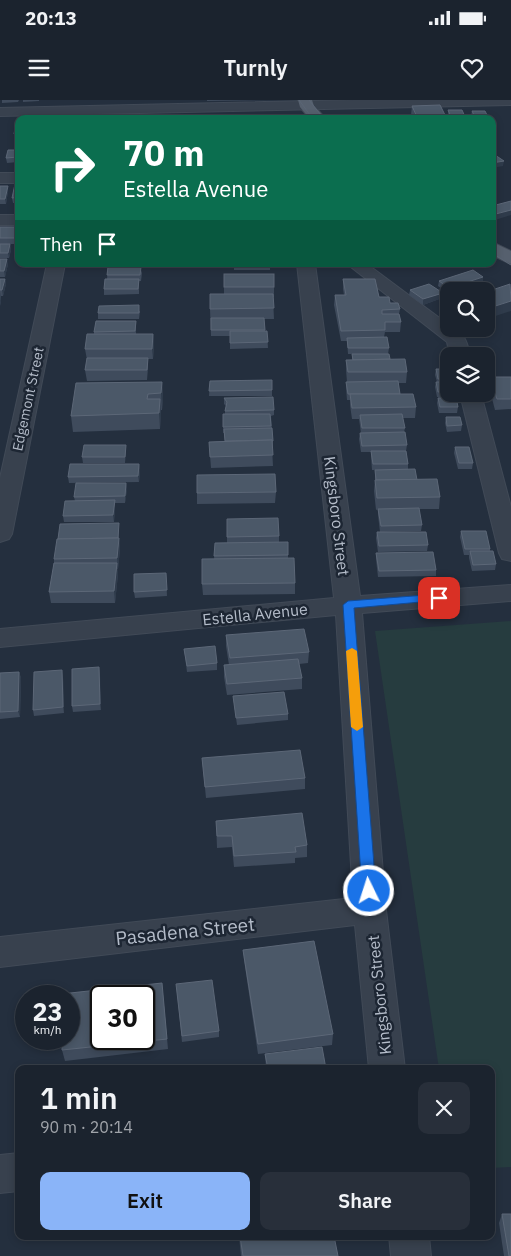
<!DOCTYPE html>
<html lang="en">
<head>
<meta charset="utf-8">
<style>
	:root { --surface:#1b232e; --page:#282f3a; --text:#f1f3f6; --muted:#a0a4aa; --line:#39404a; --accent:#8ab4f8 }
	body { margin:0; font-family:"IBM Plex Sans",sans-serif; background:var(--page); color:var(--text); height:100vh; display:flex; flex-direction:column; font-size:19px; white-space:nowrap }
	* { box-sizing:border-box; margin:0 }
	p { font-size:16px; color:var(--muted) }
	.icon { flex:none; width:28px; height:28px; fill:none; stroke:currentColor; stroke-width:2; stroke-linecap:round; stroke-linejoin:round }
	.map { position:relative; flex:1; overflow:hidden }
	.sheet { position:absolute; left:15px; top:965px; width:480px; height:175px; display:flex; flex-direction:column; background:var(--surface); border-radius:10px; box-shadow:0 2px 8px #0003,0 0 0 1px var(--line) }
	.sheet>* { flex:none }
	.top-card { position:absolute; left:15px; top:15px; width:481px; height:152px; border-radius:10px; box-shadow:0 2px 8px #0003,0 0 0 1px var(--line); background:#0b6e4f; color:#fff; overflow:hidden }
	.tools { position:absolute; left:440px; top:182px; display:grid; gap:10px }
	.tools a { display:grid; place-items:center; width:55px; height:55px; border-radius:10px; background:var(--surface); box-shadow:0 2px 8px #0003,0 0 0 1px var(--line); font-size:25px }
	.speed { position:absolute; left:15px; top:885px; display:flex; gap:10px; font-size:25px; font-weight:700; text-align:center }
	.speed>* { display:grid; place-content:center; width:65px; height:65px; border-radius:50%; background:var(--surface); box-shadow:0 2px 8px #0003,0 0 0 1px var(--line); line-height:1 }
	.speed small { font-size:12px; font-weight:400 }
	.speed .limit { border:2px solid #111; border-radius:8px; background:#fff; color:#111 }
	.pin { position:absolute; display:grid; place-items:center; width:42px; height:42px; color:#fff; margin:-21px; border-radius:10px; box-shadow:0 2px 8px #0006 }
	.me { position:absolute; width:55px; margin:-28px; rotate:356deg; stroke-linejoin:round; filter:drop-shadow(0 0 4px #0008) }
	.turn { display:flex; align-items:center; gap:18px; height:105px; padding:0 25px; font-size:22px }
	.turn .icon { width:65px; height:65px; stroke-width:2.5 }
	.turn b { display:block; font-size:35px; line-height:42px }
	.then { display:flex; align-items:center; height:48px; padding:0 25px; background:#0003; gap:10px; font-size:19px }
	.round { display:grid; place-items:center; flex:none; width:52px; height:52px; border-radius:10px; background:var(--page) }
	.overview { display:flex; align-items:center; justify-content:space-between; height:85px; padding:0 25px }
	h1 { font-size:30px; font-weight:600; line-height:38px }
	.cta { display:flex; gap:10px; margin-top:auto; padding:10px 25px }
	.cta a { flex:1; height:58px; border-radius:10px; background:var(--accent); color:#111; font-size:20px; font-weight:600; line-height:58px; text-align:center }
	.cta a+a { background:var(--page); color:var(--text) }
	.status { display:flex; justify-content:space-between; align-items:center; height:35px; padding:0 25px; background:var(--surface); direction:ltr }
	.status svg { height:14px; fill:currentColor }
	header { display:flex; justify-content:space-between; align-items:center; height:65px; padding:0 25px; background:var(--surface); font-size:22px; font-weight:600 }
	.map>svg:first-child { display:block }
	.green { fill:#263c3f }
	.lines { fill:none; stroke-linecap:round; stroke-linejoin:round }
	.minor-casing { stroke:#414a57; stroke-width:2 }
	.major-casing { stroke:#414a57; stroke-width:2 }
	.minor { fill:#38414e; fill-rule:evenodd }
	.major { fill:#56606e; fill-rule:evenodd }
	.tram { stroke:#5a6575; stroke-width:1 }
	.wall { fill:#3f4b5c }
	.shaded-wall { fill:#2f3b4b }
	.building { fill:#4b5868; stroke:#5c6777; fill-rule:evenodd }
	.route { fill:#1a73e8; stroke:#114b97 }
	.slow { fill:#f59e0b }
	.labels { text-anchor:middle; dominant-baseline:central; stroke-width:5; stroke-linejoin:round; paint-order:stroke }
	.far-street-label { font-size:14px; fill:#b4bcc9; stroke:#1d2633 }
	.street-label { font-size:16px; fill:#b4bcc9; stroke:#1d2633 }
	.near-street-label { font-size:19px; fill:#b4bcc9; stroke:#1d2633 }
</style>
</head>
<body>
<div class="status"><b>20:13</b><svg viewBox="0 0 49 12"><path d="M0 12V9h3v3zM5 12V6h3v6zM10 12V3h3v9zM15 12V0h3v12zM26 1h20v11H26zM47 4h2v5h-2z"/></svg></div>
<header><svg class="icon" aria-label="menu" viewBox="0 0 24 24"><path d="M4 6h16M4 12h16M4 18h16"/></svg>Turnly<svg class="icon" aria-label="heart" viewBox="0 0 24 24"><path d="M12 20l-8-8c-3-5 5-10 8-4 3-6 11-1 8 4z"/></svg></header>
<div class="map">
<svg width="511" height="1156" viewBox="0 0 511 1156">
	<rect width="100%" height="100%" fill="#242f3e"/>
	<!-- green -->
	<polygon class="green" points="511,521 511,1067 491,1068 491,969 439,969 375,531"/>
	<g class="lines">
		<defs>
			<g id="minor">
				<polygon points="353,0 511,0 511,5 0,16 0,8"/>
				<rect x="0" y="73" width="19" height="10"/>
				<rect x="0" y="115" width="19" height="10"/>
				<polygon points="47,164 65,164 12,434 9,439 0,442 0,378"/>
				<polygon points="297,164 315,164 360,496 511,485 511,501 362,513 386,810 405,969 369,969 355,825 0,867 0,837 353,798 336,515 0,547 0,529 334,498"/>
				<path d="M 347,164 L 367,164 L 449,225 L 449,229 C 464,229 468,244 470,256 L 450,256 L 447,242 Z"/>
				<polygon points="460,294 481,294 511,407 511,461 502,459 499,453"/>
				<polygon points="19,1053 19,1091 0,1093 0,1055"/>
				<polygon points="389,1136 429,1136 431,1156 391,1156"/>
			</g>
			<g id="major">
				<polygon points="298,0 312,0 314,6 326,19 310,19 300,7"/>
				<polygon points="492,142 511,151 511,164 492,155"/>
			</g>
		</defs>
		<!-- minor casing -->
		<use href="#minor" class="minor-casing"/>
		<!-- major casing -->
		<use href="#major" class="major-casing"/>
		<!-- minor -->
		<use href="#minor" class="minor"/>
		<!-- major -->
		<use href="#major" class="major"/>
		<!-- tram -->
		<g class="tram">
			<polyline points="299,0 313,19"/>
			<polyline points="309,0 324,19"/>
			<polyline points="492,153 511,165"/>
		</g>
	</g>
	<!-- wall -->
	<g class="wall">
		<polygon points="2,0 19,0 18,2 2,3"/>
		<polygon points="23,0 39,0 39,1 23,2"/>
		<polygon points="207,0 276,0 207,1"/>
		<polygon points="412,6 447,19 413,19 411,15"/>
		<polygon points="448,10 466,19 449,19 448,15"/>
		<polygon points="472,11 489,19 473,19 471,16"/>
		<polygon points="19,23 19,39 14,39 14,34"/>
		<polygon points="19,50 18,62 7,63 6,58"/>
		<polygon points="19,84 19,103 13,103 12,98"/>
		<polygon points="0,86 8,91 6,104 0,104"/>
		<polygon points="0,127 18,127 19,132 16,144 0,144"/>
		<polygon points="0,144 10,144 11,150 9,158 0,158"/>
		<polygon points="0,159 8,164 5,177 0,177"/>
		<polygon points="108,164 141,164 140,167 142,173 141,181 139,181 139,194 104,195 104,189 107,179"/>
		<rect x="234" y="164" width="36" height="6"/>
		<polygon points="370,164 391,164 376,168"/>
		<polygon points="224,174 274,187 274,197 273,197 274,219 264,219 265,231 267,231 268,248 230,249 230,236 211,236 210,209 224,194"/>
		<polygon points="0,179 5,179 6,184 3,196 1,196 1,201 0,206"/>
		<polygon points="343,179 379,197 400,209 399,214 401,222 400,232 385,232 384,237 389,248 388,254 348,254 347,241 341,241 334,205 335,195 344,195 343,189"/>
		<polygon points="439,181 483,182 454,191 449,191 448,193 438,186"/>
		<polygon points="410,190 443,193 442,198 423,205 409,195"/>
		<polygon points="449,209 449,223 441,218 441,212"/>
		<polygon points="140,211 139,219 98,219 98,213"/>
		<polygon points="136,221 136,234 153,234 154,244 153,259 148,259 148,268 147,280 87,281 85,270 87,260 85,249 94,234 94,232"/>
		<polygon points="352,254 390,259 407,272 406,283 398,283 400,294 416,307 415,318 403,318 405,328 404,332 407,345 406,351 408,364 408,370 417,380 440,397 439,409 419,409 422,425 421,431 380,432 378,415 378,409 376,410 374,391 375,380 375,370 372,370 371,357 371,352 361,352 359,339 360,333 361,333 359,319 352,319 350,305 350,300 347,300 346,288 346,282 347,282 346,270 346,260 352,260"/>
		<polygon points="436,269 449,269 449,294 458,294 457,297 456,297 458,307 457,313 439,313 437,303 438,298 453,297 437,297 435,287 436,282 437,282 435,275"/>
		<polygon points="490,277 511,277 511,309 495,310 489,287"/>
		<polygon points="272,280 272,296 209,296 210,281"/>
		<polygon points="162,282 163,298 162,310 161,310 160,329 73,332 71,316"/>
		<polygon points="224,298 274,310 274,315 271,316 273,341 273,347 272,347 273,366 211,368 209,342 225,341 224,333 223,333 223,314 225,314 225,311 226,306 224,304"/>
		<polygon points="446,317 462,325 461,331 447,332 445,323"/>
		<polygon points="455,347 473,363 472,369 458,369 454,353"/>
		<polygon points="126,350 125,363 83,363 82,357"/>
		<polygon points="139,364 140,370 139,382 69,383 68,377"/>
		<polygon points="126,383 127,389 125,403 115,403 115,407 114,422 64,422 63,416 75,401 74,397"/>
		<polygon points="276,392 275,403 197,404 197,393"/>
		<polygon points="227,419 279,436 279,442 227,443"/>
		<polygon points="119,429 119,438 120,449 118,469 117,469 118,474 115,503 51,503 49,492 54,463 54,459"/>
		<polygon points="461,431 490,449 490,451 496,464 495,470 472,471 469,458 469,455 464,455 460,437"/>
		<polygon points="377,432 428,445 427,451 378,452 376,438"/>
		<polygon points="288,442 288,458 295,483 295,494 203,495 202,484 214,459 215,443"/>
		<polygon points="376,453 436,470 436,476 378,477 376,459"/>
		<polygon points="166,473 167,496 135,498 134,492"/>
		<polygon points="226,535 309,552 308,563 299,564 302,578 302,589 227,595 224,577 224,565 229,565 226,546"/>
		<polygon points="184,549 217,563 217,570 187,572"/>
		<polygon points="99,567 101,610 73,612 72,606"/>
		<polygon points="19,572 21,578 20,617 0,619 0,573"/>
		<polygon points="63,576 64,613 34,616 33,610"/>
		<polygon points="233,596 288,614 288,620 237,625"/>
		<polygon points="202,658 305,678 305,689 206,698"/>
		<polygon points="216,721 307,745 307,757 295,758 295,763 234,767 232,747 217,748"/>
		<polygon points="243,850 333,934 332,945 258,954 244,860"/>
		<polygon points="162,883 168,949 65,961 62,950"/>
		<polygon points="176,884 219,931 219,937 182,942"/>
		<polygon points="265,954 326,969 266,969"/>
		<polygon points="502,1114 511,1156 504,1156 499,1123"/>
		<polygon points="42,1136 74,1136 74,1137 44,1141"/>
		<polygon points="239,1136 334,1136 338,1156 241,1156"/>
	</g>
	<!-- shaded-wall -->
	<g class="shaded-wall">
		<polygon points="504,61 503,66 492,68 492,63"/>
		<polygon points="8,86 8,91 6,104 5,99"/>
		<polygon points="511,110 511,115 492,121 492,115"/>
		<polygon points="18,127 19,132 16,144 15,138"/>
		<polygon points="10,144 11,150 9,158 8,153"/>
		<polygon points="7,159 8,164 5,177 4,171"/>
		<polygon points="377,164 391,164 376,168"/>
		<polygon points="483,177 483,182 454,191 449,191 448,193 449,188"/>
		<polygon points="5,179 6,184 3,196 2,190"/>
		<polygon points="0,192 1,201 0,206"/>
		<polygon points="443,193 442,198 423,205 423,199"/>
		<polygon points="511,201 511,211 486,219 486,209"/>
		<polygon points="153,234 154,244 153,259 152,249"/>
		<polygon points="162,282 163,298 162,310 161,293"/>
		<polygon points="160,299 161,315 160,329 159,313"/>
		<polygon points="139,364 140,370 139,382 138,376"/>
		<polygon points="126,383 127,389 125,403 125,396"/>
		<polygon points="115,400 115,407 114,422 113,415"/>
		<polygon points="119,423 119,441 119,438 120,449 118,469 117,458"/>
		<polygon points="117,463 118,474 115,503 114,491"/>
		<polygon points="99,567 100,573 101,610 100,604"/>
		<polygon points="62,570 63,576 64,613 63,607"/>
		<polygon points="19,572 21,578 20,617 18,611"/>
	</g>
	<!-- building -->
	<g class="building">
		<polygon points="440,5 447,19 418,19 412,6"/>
		<polygon points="448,10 462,10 466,19 452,19"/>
		<polygon points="472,11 485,11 489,19 476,19"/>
		<polygon points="243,17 243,19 228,19 228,18"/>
		<polygon points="276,17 289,17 290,19 276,19"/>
		<polygon points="16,23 19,23 19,34 14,34"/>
		<polygon points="8,50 19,50 18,57 6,58"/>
		<polygon points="492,53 504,61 492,63"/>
		<polygon points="15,84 19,84 19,97 12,98"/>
		<polygon points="0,86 8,86 5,99 0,99"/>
		<polygon points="511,101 511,110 492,115 492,106"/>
		<polygon points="0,127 18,127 15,138 0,138"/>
		<polygon points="0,144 10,144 8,153 0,153"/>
		<polygon points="0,159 7,159 4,171 0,171"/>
		<polygon points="234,164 270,164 234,165"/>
		<polygon points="108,167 141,167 140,175 107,175"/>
		<polygon points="473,170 483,177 449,188 439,181"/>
		<rect x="224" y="174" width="50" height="13"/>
		<polygon points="0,179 5,179 2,190 0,190"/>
		<polygon points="105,179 139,179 138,189 104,189"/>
		<polygon points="343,179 375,179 379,197 389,197 390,203 398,203 400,209 382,210 382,214 399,214 401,222 385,222 385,230 341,231 335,195 346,195"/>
		<polygon points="429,184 443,193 423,199 410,190"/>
		<polygon points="510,184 511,201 486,209 486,192"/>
		<polygon points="210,194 273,194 274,208 210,209"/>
		<polygon points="139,205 139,213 98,213 99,206"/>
		<polygon points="449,209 449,217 441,212"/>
		<polygon points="211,218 264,218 265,230 211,230"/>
		<polygon points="96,221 136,221 135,231 94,232"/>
		<polygon points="230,231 267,231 268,242 230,243"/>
		<polygon points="87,234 153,234 152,249 85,249"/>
		<polygon points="387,237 389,248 348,248 347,238"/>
		<polygon points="352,254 389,254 390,259 353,260"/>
		<polygon points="87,258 148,258 147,270 85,270"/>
		<polygon points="405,259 407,272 348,272 346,260"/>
		<polygon points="436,269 449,269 449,279 438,279"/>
		<polygon points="490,277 511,277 511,299 497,299"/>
		<polygon points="272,280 272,290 209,291 210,281"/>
		<polygon points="398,281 400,294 348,294 346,282"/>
		<polygon points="162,282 161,293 148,294 147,299 160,299 159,313 71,316 76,283"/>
		<polygon points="436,282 449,282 449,291 438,292"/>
		<polygon points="350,294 413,294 416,307 352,308"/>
		<polygon points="273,297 274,310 225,311 227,302 224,298"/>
		<polygon points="456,297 458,307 440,307 438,298"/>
		<polygon points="223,314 270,314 271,326 223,327"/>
		<polygon points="402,314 405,328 362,328 360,315"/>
		<polygon points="446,317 460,317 462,325 447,326"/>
		<polygon points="272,328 273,341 272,341 272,340 225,341 224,329"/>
		<polygon points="405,332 407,345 362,346 360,333"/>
		<polygon points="272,340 273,355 210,357 209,342"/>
		<polygon points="84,345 126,345 125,357 82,357"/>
		<polygon points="455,347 469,347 473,363 459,363"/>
		<polygon points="371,351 406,351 408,364 373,364"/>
		<polygon points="70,364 139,364 138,376 68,377"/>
		<polygon points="415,369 417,380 376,380 375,370"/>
		<polygon points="275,374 276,392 197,393 197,375"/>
		<polygon points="437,379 440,397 377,398 375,380"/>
		<polygon points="76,383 126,383 125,396 74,397"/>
		<polygon points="115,400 113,415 63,416 65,401"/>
		<polygon points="419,408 422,425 381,426 378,409"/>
		<polygon points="278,418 279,436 227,437 227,419"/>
		<polygon points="119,423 118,438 58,439 60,424"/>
		<polygon points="461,431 486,431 490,449 465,449"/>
		<polygon points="377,432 426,432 428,445 379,446"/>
		<polygon points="119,438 117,458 54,459 57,439"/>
		<polygon points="288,442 288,455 214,456 215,443"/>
		<polygon points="470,451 493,451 496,464 473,465"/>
		<polygon points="433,452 436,470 379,471 376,453"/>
		<polygon points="294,458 295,483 202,484 202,459"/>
		<polygon points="54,463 117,463 114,491 49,492"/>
		<polygon points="166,473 167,490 134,492 134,474"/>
		<polygon points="304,529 309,552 230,558 226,535"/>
		<polygon points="215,546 217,563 187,566 184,549"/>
		<polygon points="298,559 302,578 227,584 224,565"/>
		<polygon points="99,567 100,604 72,606 72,569"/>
		<polygon points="62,570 63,607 33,610 34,572"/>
		<polygon points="19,572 18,611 0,612 0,573"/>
		<polygon points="284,592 288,614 236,618 233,596"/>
		<polygon points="300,650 305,678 205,687 202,658"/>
		<polygon points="302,713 307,745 295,747 296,752 234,756 232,736 217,736 216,721"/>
		<polygon points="314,841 333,934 258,944 243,850"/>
		<polygon points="212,880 219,931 182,936 176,884"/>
		<path d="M 162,883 L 167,939 L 62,950 L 62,939 L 69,939 L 69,896 L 61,896 L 61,894 ZM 101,896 L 144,896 L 144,939 L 101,939 Z"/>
		<polygon points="322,947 326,969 268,969 265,954"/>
		<polygon points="226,965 227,969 201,969"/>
		<polygon points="502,1114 511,1114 511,1156 509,1156"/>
		<polygon points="240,1136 334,1136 338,1156 243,1156"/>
	</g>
	<!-- route -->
	<polygon class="route" points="439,494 443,496 444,498 443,500 354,508 376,791 374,795 369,797 364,795 362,791 343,505 348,501"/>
	<!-- slow -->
	<polygon class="slow" points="352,548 357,551 363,627 357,631 351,627 346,551"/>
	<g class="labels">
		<!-- far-street labels -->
		<g class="far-street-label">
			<text transform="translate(28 299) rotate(-78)">Edgemont Street</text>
		</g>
		<!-- street labels -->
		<g class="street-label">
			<text transform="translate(337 416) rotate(83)">Kingsboro Street</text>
			<text transform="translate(255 514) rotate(-6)">Estella Avenue</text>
			<text transform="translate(379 895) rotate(-96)">Kingsboro Street</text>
		</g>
		<!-- near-street labels -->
		<g class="near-street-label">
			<text transform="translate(185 831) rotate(-6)">Pasadena Street</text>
		</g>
	</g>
</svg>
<div class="tools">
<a><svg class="icon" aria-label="search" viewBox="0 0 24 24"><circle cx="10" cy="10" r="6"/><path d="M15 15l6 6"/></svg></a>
<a><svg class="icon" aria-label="layers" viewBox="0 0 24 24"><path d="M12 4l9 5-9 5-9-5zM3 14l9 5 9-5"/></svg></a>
</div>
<div class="speed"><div>23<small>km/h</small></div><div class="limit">30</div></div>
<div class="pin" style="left:439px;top:498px;background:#d93025"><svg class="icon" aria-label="arrive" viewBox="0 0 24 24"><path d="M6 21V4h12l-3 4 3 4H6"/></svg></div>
<svg class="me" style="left:369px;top:791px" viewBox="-20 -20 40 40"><circle r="17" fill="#1a73e8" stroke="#fff" stroke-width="3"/><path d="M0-11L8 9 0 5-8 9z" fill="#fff"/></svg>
<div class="top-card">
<div class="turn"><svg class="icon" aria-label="right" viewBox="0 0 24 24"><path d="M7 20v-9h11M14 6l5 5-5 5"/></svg><div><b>70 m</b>Estella Avenue</div></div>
<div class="then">Then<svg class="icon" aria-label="arrive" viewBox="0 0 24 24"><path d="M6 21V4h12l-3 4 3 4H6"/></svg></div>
</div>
<section class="sheet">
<div class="overview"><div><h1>1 min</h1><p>90 m · 20:14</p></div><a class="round"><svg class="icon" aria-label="close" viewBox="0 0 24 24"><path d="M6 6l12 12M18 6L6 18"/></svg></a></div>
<div class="cta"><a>Exit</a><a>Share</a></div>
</section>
</div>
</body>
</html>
